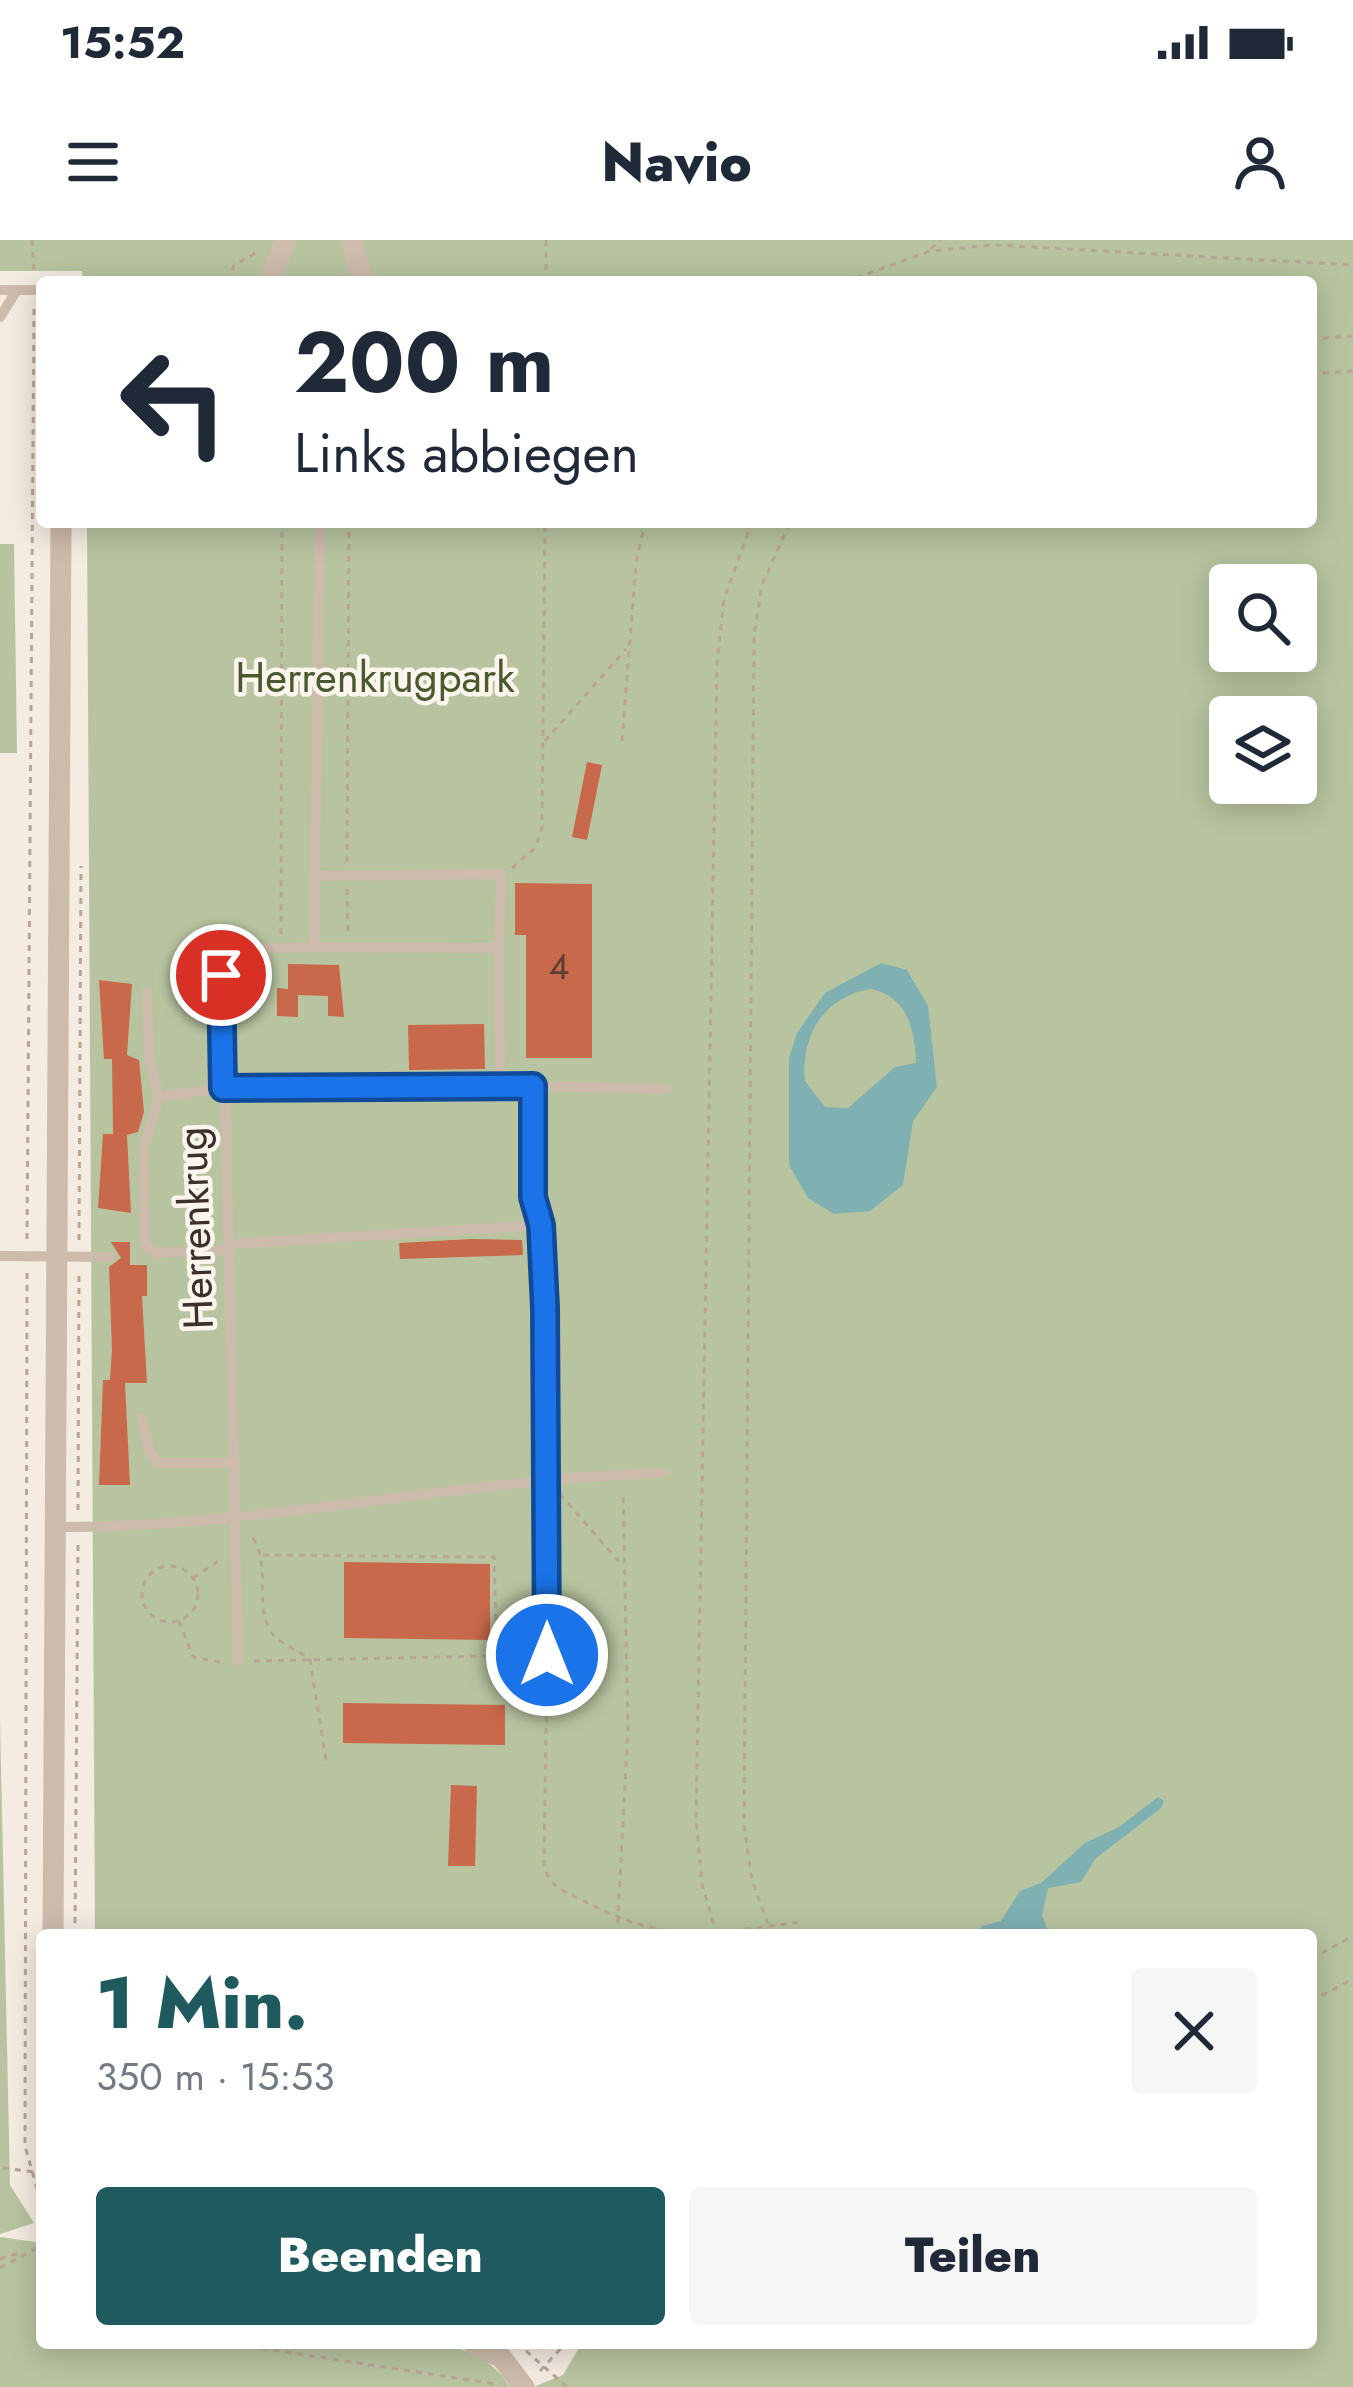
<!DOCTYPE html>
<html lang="de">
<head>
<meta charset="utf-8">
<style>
	:root { --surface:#fff; --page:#f6f6f7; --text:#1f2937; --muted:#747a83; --accent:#1f5a5e }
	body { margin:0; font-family:Jost,sans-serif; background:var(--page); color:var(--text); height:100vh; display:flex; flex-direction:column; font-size:45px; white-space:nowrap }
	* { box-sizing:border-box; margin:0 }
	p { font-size:39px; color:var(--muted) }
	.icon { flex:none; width:66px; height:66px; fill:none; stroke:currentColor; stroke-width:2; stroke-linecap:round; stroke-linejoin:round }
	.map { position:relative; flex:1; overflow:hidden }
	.side { position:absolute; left:36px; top:1689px; width:1281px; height:420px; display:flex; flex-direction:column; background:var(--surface); border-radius:12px; box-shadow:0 6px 30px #0003 }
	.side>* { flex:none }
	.banner { position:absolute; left:36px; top:36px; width:1281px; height:252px; border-radius:12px; box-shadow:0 6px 30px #0003; background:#fff; color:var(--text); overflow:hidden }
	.tools { position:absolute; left:1209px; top:324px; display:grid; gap:24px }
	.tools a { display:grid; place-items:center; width:108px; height:108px; border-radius:12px; background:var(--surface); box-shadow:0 6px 30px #0003; font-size:60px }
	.pin { position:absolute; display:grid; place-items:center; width:102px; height:102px; color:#fff; margin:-51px; border:6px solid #fff; border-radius:50%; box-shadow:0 3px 12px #0007 }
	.me { position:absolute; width:132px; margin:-66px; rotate:0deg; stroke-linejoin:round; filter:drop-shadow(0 0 9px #0008) }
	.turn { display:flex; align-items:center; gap:42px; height:252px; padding:0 60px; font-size:54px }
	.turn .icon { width:156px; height:156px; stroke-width:2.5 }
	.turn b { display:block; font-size:84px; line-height:102px }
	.round { display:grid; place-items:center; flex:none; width:126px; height:126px; border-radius:12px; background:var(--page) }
	.overview { display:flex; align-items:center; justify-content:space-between; height:204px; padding:0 60px }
	h1 { font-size:72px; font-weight:800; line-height:90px; color:var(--accent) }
	.cta { display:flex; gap:24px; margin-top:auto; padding:24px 60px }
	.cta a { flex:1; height:138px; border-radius:12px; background:var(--accent); color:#fff; font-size:48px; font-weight:800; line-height:138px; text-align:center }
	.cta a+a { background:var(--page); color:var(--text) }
	.status { display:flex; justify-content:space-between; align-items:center; height:84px; padding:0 60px; background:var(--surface); direction:ltr }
	.status svg { height:33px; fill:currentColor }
	header { display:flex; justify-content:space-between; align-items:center; height:156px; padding:0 60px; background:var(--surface); font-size:54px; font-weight:800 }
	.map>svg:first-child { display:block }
	.green { fill:#b8c4a0; fill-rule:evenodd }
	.water { fill:#7fb0b2; fill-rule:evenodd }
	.building { fill:#c8694b }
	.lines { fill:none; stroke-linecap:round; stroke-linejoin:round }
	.path { stroke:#b9a596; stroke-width:3; stroke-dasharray:6 6; stroke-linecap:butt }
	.service { stroke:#cdbbac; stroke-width:10 }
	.minor { stroke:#cdbbac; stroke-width:21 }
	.route-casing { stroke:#114b97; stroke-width:30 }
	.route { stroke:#1a73e8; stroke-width:21 }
	.labels { text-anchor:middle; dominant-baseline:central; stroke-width:9; stroke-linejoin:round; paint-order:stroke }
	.number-label { font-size:36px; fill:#5e3e33 }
	.park-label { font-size:42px; fill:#4a5a2e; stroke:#fbf5ee }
	.street-label { font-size:42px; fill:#3b302b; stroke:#fbf5ee }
</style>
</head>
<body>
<div class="status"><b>15:52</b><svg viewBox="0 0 49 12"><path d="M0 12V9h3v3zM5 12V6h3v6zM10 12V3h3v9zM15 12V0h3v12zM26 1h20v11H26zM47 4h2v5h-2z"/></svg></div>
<header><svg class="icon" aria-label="menu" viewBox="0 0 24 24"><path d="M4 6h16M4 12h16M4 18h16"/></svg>Navio<svg class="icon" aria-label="person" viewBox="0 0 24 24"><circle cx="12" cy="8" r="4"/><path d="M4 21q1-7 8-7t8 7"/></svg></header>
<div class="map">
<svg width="1353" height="2147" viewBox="0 0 1353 2147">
	<rect width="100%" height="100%" fill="#f4ebe1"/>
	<!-- green -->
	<g class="green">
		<path d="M 0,0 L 1353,0 L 1353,2147 L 533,2147 L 563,2135 L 582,2103 L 1311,2103 L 1311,1695 L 95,1695 L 87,282 L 1311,282 L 1311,42 L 83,42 L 82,31 L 0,31 ZM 1230,345 L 1296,345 L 1296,411 L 1230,411 ZM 1230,477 L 1296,477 L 1296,543 L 1230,543 Z"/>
		<polygon points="0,304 14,304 17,513 0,513"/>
		<polygon points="0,1479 10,1945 34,1983 0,1994"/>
		<path d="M 0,1997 L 42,2003 L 42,2103 L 442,2103 C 471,2112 494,2120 510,2147 L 0,2147 Z"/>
	</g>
	<!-- water -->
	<g class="water">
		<path d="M 881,723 L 907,730 L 928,766 L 937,847 L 913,881 L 903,945 L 870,971 L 834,974 L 808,958 L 789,925 L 789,818 L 797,793 L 825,753 ZM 871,749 C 908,757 915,790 916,823 L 895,827 L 848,868 L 825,867 L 805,841 C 800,795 825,756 871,749 Z"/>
		<polygon points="1158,1557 1164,1561 1161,1568 1095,1619 1081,1642 1048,1648 1042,1675 1049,1695 974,1695 982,1686 1001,1681 1020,1651 1041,1643 1085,1603 1119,1587"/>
	</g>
	<!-- building -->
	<g class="building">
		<polygon points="587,522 602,525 587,600 572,597"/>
		<polygon points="515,643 592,644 592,818 526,818 526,695 515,695"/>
		<polygon points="288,724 339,725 344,777 328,776 328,756 298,755 298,777 277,776 277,748 288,749"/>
		<polygon points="99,740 132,744 127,815 139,820 144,872 138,892 127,895 131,973 98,968 103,894 113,894 112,819 104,819"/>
		<polygon points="484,784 485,829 409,830 408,785"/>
		<polygon points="472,999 522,1000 523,1015 400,1019 399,1003"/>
		<polygon points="111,1002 130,1002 130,1025 147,1025 147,1056 142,1056 147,1143 125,1143 130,1245 99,1245 103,1140 110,1140 112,1110 109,1027 121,1018"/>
		<polygon points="344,1322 490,1324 490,1400 344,1398"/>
		<polygon points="343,1463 505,1465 505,1505 343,1503"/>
		<polygon points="451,1545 477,1546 475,1626 448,1626"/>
	</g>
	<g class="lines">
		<!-- path -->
		<g class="path">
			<polyline points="32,0 34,34"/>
			<polyline points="931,9 940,0"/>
			<polyline points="229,42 234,25 259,11"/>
			<polyline points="546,42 546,0"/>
			<polyline points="845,42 930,11 993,5 1353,25"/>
			<polyline points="1311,99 1353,96"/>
			<polyline points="1311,134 1353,131"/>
			<polyline points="545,501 626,409"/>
			<polyline points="622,501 636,323 645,282"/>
			<polyline points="347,622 349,282"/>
			<polyline points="512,628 535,608 542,589 545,282"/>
			<polyline points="347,649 348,694"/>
			<polyline points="281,694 282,282"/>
			<polyline points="27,999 34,68"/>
			<polyline points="79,1000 81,626"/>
			<polyline points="27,1033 25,1906 42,1966"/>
			<polyline points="560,1254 621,1324"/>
			<polyline points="78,1270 79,1034"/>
			<path d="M 253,1298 C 271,1327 254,1365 271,1392 C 280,1405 298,1409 310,1420 L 327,1526"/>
			<polyline points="263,1315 494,1317 497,1414"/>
			<circle cx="170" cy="1354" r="28"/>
			<polyline points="193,1338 220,1320"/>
			<polyline points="179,1381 193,1417 220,1422"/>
			<polyline points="254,1421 532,1415"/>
			<path d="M 547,1428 L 544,1624 C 547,1646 564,1651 582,1660 C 667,1705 709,1694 800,1682"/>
			<polyline points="75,1695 78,1304"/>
			<polyline points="617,1695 628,1489 623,1253"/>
			<polyline points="717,1695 702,1644 696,1578 717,424 724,359 752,282"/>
			<polyline points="772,1695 752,1640 744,1585 754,395 762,345 790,282"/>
			<polyline points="1311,1719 1353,1696"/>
			<polyline points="1311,1761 1353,1739"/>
			<polyline points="3,1928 42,1933"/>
			<polyline points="0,2019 20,2013"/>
			<polyline points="0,2028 42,2005"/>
			<polyline points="226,2103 496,2144"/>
			<polyline points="517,2103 567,2147"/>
			<polyline points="540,2131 566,2103"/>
		</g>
		<!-- service -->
		<g class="service">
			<polyline points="0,50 42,50"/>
			<polyline points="0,77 17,50"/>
			<polyline points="314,707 499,708 501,634 314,636"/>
			<polyline points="499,708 500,845"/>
			<polyline points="147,752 149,819 159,857 144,906 145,1006 155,1013 230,1010"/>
			<polyline points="533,846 666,849"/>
			<polyline points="159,857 223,848 533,846 533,957 541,985 545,1068 547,1415"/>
			<polyline points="229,1004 541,985"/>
			<polyline points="1,1016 111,1017"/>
			<polyline points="142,1178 150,1213 159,1223 235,1223"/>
			<path d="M 55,1287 C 258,1288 460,1239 663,1233"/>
			<polyline points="238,1421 222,710 314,707 320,282"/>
		</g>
		<!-- minor -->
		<g class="minor">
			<polyline points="351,0 364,42"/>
			<polyline points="269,42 286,0"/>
			<polyline points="53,1695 61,282"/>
			<polyline points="473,2103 502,2118 524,2147"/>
		</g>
	</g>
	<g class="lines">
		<defs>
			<polyline id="route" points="221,735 223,848 533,846 533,957 541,985 545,1068 547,1415"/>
		</defs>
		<!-- route casing -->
		<use href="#route" class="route-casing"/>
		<!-- route -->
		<use href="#route" class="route"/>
	</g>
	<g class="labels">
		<!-- number labels -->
		<g class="number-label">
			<text x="559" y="726">4</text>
		</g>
		<!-- park labels -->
		<g class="park-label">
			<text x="375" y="437">Herrenkrugpark</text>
		</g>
		<!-- street labels -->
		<g class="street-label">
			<text transform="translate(195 988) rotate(-92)">Herrenkrug</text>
		</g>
	</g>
</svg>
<div class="tools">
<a><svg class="icon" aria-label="search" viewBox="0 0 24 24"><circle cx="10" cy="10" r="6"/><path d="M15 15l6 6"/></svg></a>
<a><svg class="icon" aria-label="layers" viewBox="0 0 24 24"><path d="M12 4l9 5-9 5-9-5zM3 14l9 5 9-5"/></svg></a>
</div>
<div class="pin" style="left:221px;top:735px;background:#d93025"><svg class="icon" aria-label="arrive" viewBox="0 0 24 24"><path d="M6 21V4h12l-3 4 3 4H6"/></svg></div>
<svg class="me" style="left:547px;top:1415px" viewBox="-20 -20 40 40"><circle r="17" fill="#1a73e8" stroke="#fff" stroke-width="3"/><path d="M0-11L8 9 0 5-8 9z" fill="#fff"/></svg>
<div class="banner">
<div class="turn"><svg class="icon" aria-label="left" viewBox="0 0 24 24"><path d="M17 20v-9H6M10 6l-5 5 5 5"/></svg><div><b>200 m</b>Links abbiegen</div></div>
</div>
<section class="side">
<div class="overview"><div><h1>1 Min.</h1><p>350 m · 15:53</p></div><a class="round"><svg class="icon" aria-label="close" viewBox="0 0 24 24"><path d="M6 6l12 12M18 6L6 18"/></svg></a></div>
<div class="cta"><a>Beenden</a><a>Teilen</a></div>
</section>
</div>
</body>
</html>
